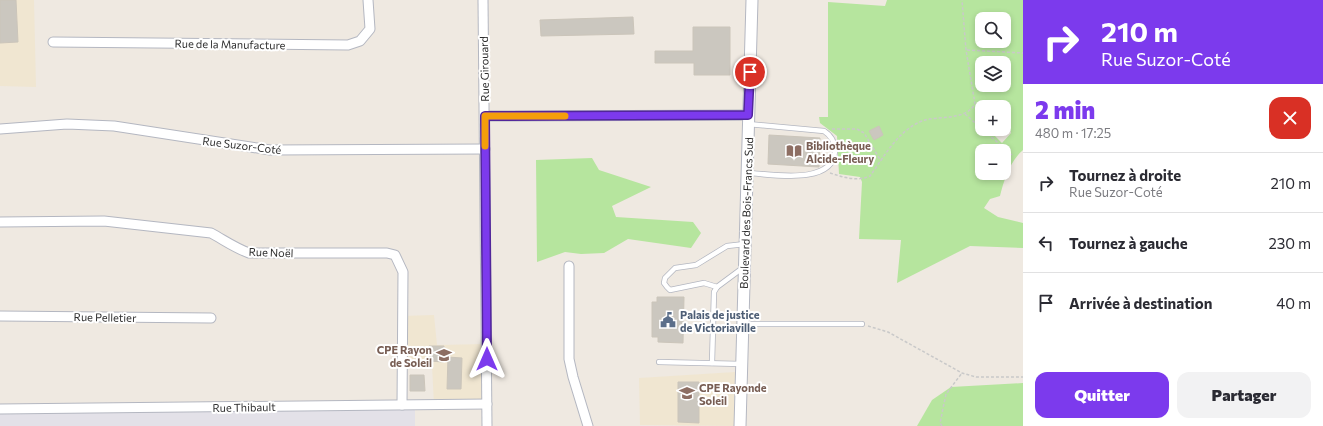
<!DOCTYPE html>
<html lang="fr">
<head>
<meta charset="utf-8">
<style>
	:root { --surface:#fff; --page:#f2f2f3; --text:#2b2b33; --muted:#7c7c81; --line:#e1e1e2; --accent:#7c3aed }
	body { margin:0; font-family:Commissioner,sans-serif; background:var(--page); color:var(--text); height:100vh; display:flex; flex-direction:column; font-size:15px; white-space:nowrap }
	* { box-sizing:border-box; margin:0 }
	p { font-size:13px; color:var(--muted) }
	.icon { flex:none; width:22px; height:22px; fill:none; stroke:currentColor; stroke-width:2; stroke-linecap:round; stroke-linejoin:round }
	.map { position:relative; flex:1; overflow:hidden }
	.details { display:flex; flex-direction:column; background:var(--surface); width:300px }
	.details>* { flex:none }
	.hud { background:#7c3aed; color:#fff; overflow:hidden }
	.fabs { position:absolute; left:975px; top:12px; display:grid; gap:8px }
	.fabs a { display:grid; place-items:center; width:36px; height:36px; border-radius:8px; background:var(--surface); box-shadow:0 2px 6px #0003; font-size:20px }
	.pin { position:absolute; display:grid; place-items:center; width:34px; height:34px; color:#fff; margin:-17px; border:2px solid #fff; border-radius:50%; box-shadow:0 1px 4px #0007 }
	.me { position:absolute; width:44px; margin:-22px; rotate:0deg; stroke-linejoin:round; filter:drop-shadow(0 0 3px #0008) }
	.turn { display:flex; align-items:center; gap:14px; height:84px; padding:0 12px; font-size:18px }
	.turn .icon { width:52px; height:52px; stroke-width:2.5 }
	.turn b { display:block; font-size:28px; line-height:34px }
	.round { display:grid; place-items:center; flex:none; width:42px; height:42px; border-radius:12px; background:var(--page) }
	.overview { display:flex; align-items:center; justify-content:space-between; height:68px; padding:0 12px }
	h1 { font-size:24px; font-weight:800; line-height:30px; color:var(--accent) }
	.button { display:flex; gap:8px; margin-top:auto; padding:8px 12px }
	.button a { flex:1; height:46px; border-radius:12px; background:var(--accent); color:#fff; font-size:16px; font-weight:800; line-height:46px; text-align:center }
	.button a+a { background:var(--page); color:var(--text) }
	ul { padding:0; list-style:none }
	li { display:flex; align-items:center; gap:12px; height:60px; padding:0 12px; border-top:1px solid var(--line) }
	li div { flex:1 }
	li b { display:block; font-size:15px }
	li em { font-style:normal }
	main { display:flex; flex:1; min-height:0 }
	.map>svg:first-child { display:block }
	.industrial { fill:#e3e1e8 }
	.education { fill:#f0e6d1 }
	.green { fill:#b6e59e; fill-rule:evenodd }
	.building { fill:#cbc7bf; stroke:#cbc5ba }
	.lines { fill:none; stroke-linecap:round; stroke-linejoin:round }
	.service-casing { stroke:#b4b7c1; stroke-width:6 }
	.minor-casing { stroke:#b4b7c1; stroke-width:11 }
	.tertiary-casing { stroke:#b4b7c1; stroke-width:13 }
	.path { stroke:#c9c9c9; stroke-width:1.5; stroke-dasharray:3 2; stroke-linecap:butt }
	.service { stroke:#fff; stroke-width:4.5 }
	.minor { stroke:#fff; stroke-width:9 }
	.tertiary { stroke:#fff; stroke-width:11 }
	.route-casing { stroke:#51269a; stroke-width:10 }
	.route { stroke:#7c3aed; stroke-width:7 }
	.slow { stroke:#f59e0b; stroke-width:7 }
	.labels { text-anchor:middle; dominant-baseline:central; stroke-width:4; stroke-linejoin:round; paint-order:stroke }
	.street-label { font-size:11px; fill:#2e2e2e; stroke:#fff }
	.education-label { font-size:11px; font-weight:bold; fill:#785e54; stroke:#fff; text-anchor:start }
	.service-label { font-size:11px; font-weight:bold; fill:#4e5e75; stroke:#fff; text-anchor:start }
</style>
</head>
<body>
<main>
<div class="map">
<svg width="1023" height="426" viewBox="0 0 1023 426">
	<rect width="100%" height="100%" fill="#efe9e1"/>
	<!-- industrial -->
	<polygon class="industrial" points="415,405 415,426 0,426 0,409"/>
	<!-- education -->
	<g class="education">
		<polygon points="0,0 34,0 36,87 0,86"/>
		<polygon points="434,315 437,345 487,344 487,404 434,405 432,365 402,366 400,316"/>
		<polygon points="735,372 734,426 640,425 639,378"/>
	</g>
	<!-- green -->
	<g class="green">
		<path d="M 887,0 L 1023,0 L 1023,150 C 1010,161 1004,180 1000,196 L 990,199 L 984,208 L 998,217 L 1023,223 L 1023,248 L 970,246 L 897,283 L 901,240 L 859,239 L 862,182 L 860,177 L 839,174 L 837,136 L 820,123 L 819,117 L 828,117 L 828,2 L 885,6 ZM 982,19 L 1004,19 L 1004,41 L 982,41 ZM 982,63 L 1004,63 L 1004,85 L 982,85 ZM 1001,103 L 1004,107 L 1011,133 L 1002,143 L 988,129 L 982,129 L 982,107 L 996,107 ZM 982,151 L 1004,151 L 1004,173 L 982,173 Z"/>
		<polygon points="592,158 599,170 651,187 612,206 616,217 693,222 701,233 691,248 628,239 604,253 581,254 565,252 537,262 536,160"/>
		<polygon points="1023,383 1023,426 917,426 932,400 951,387"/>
	</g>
	<!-- building -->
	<g class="building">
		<polygon points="0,0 16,0 18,42 0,43"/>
		<polygon points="633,17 634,34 541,36 540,20"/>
		<polygon points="693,27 730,27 730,75 694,75 694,63 655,63 655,51 693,51"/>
		<polygon points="879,126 883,135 874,140 869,131"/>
		<polygon points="769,135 820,138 819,167 768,164"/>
		<polygon points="657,297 684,297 683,343 658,342 658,337 652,337 652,302 657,302"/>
		<polygon points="429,346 444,346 444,362 429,361"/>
		<polygon points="448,357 462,358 461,389 447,389"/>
		<polygon points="410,375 424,375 425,391 410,391"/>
		<polygon points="678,382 699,382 699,423 678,422"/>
	</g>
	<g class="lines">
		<defs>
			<g id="service">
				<path d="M 748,173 C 771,174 833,186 835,151 C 835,142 832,136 824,131 L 748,124"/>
				<polyline points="717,287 704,283 670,290 667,287 664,283 665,278 675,268 696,265 727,246 745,244"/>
				<polyline points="743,324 862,324"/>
				<polyline points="659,362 742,364"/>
				<polyline points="712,363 714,292 717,287 744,267"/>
			</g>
			<g id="minor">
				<polyline points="483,0 487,426"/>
				<polyline points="53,42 348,45 360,41 370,29 368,0"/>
				<polyline points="485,116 749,115"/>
				<polyline points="0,129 67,124 114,126 270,150 485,149"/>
				<path d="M 0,222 L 104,221 L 211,233 C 224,240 235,248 249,253 L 387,253 L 395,255 L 403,272 L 402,405"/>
				<polyline points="569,266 569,359 573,377 588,426"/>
				<polyline points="0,316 211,318"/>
				<polyline points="0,409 487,404"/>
			</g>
			<polyline id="tertiary" points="740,426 752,0"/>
		</defs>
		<!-- service casing -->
		<use href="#service" class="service-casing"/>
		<!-- minor casing -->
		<use href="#minor" class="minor-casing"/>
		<!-- tertiary casing -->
		<use href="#tertiary" class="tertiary-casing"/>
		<!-- path -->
		<g class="path">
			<polyline points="967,50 1023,53"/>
			<polyline points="965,114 1012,155"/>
			<polyline points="832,129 857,129 864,133 881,161"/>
			<path d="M 830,173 C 843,177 856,182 870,176 C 884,157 899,128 925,120 C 941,116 966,120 975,104 L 966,50 L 962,0"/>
			<polyline points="868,326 888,332 962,373 976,377 1023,377"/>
			<polyline points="942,426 940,423 946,394 962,373"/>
		</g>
		<!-- service -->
		<use href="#service" class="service"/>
		<!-- minor -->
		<use href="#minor" class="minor"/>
		<!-- tertiary -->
		<use href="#tertiary" class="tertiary"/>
	</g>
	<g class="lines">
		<defs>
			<polyline id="route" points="487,359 485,116 748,115 750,72"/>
		</defs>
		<!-- route casing -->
		<use href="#route" class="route-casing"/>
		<!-- route -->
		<use href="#route" class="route"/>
		<!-- slow -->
		<polyline class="slow" points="485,146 485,116 565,116"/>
	</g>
	<!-- icons -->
	<defs>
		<symbol id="library-bare" viewBox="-9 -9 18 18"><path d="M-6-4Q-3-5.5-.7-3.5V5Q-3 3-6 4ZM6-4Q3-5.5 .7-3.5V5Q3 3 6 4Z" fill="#8d6e63" stroke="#fff" stroke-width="2.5" paint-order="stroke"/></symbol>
		<symbol id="civic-bare" viewBox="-9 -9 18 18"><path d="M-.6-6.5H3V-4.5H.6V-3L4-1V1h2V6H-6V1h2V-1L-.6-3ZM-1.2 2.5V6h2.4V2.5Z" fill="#5c6f8a" stroke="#fff" stroke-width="2.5" paint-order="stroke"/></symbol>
		<symbol id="school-bare" viewBox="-9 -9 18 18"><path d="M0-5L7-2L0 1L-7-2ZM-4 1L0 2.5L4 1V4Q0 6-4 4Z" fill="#8d6e63" stroke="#fff" stroke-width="2.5" paint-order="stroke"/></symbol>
	</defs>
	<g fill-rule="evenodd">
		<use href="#library-bare" x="783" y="140" width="22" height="22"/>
		<use href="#civic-bare" x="657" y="309" width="22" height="22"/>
		<use href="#school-bare" x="433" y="344" width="22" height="22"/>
		<use href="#school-bare" x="676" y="382" width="22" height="22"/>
	</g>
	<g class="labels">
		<!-- street labels -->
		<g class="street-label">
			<text transform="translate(230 44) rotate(1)">Rue de la Manufacture</text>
			<text transform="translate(484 69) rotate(-91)">Rue Girouard</text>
			<text transform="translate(242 145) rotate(7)">Rue Suzor-Coté</text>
			<text transform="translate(746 213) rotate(-88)">Boulevard des Bois-Francs Sud</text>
			<text transform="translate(271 252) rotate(2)">Rue Noël</text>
			<text transform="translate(105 317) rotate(1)">Rue Pelletier</text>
			<text transform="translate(244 407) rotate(-1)">Rue Thibault</text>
		</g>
		<!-- education labels -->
		<g class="education-label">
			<text x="806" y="145">Bibliothèque<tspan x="806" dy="13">Alcide-Fleury</tspan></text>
			<text x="432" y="349" text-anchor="end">CPE Rayon<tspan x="432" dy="13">de Soleil</tspan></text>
			<text x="699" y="387">CPE Rayonde<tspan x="699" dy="13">Soleil</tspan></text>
		</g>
		<!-- service labels -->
		<g class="service-label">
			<text x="680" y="314">Palais de justice<tspan x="680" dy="13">de Victoriaville</tspan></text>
		</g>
	</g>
</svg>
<div class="fabs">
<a><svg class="icon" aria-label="search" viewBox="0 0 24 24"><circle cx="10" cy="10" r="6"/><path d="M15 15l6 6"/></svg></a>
<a><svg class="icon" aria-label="layers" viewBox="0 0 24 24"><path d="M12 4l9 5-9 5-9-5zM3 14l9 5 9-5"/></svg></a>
<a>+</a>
<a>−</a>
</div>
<div class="pin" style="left:750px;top:72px;background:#d93025"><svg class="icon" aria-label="arrive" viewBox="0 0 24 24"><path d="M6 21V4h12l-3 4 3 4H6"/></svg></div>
<svg class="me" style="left:487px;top:359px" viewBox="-20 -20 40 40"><path d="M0-17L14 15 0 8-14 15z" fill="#7c3aed" stroke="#fff" stroke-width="4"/></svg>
</div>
<section class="details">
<div class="hud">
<div class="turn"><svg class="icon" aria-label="right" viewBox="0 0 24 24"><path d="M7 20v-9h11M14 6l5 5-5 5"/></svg><div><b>210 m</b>Rue Suzor-Coté</div></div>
</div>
<div class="overview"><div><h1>2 min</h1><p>480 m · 17:25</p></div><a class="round" style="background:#d93025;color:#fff"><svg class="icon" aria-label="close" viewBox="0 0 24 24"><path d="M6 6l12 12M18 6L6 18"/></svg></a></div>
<ul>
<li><svg class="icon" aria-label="right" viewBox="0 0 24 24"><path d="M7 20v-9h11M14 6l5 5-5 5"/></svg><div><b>Tournez à droite</b><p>Rue Suzor-Coté</p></div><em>210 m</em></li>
<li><svg class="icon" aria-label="left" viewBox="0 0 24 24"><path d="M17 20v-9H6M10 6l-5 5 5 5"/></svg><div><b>Tournez à gauche</b></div><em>230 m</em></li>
<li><svg class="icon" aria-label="arrive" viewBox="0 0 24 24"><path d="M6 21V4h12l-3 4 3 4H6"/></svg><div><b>Arrivée à destination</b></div><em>40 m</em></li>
</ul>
<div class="button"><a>Quitter</a><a>Partager</a></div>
</section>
</main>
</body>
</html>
